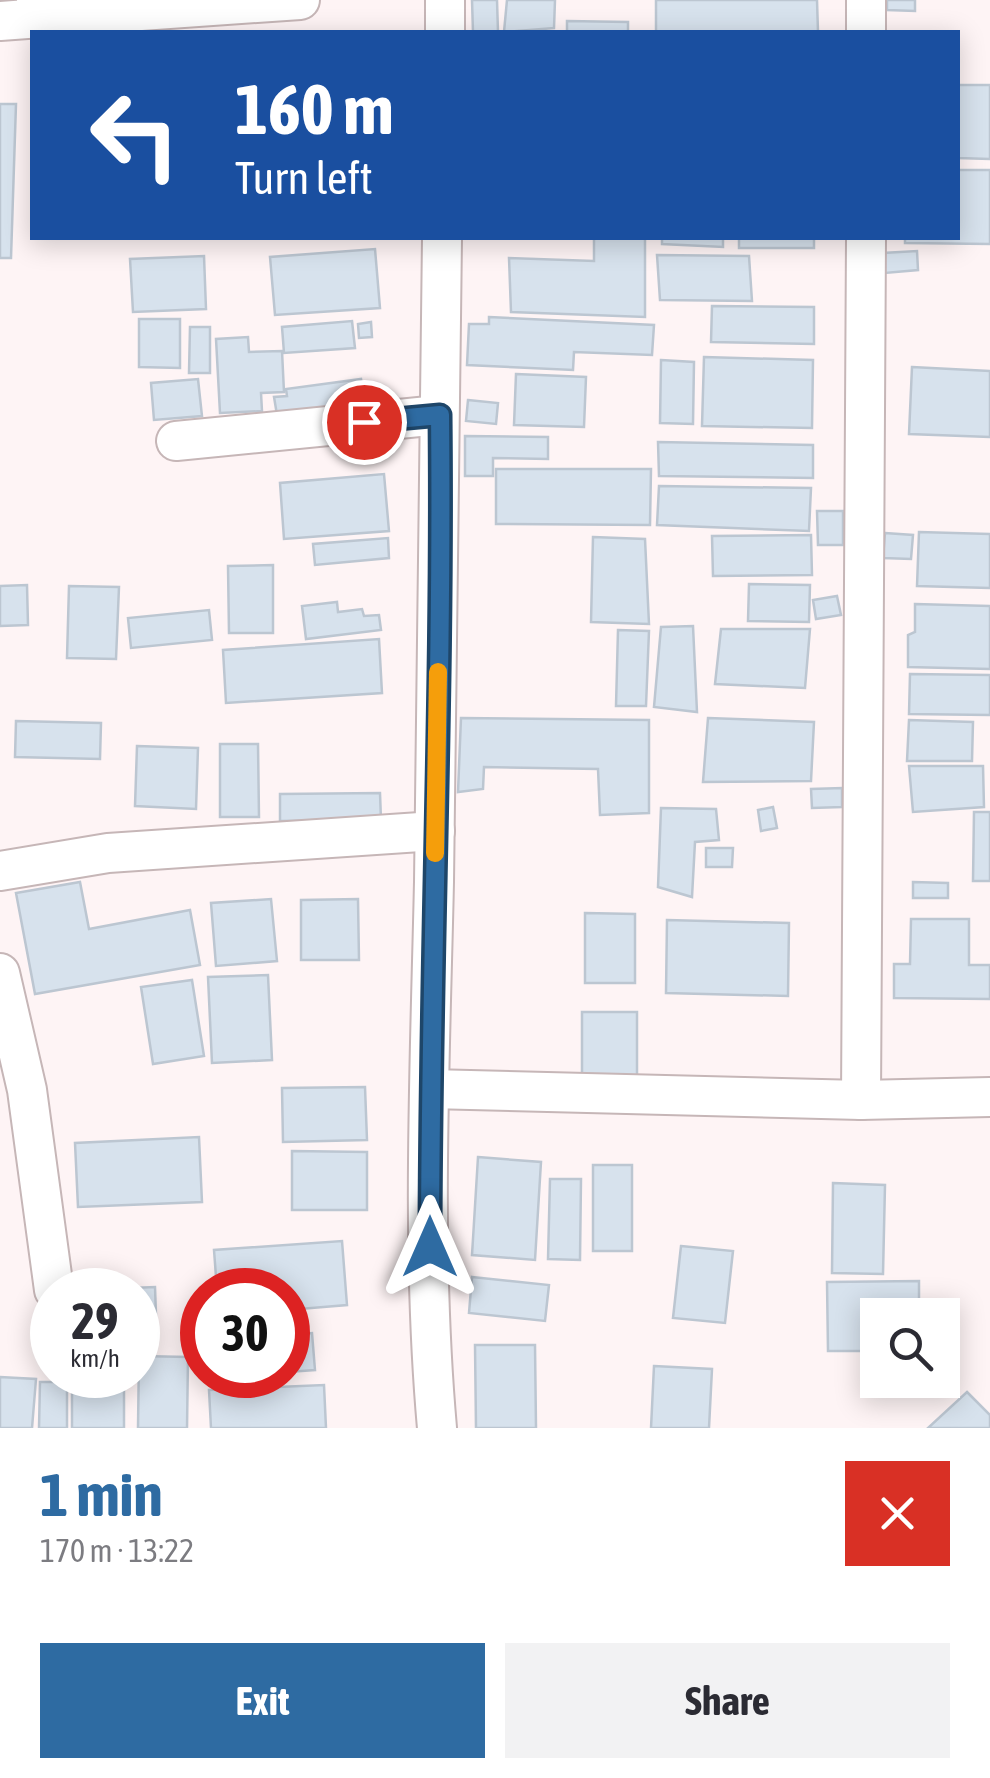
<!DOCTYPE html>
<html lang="en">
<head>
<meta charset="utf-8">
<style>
	:root { --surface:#fff; --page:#f2f2f3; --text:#2b2b33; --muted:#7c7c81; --accent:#2e6ba2 }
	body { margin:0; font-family:"Asap Condensed",sans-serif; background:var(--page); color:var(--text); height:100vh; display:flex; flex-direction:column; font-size:38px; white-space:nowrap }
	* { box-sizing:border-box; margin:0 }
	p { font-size:32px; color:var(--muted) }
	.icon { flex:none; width:55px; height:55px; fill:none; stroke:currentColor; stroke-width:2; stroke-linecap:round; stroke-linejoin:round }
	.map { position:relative; height:1428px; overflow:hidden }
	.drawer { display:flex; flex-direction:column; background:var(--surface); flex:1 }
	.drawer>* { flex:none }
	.banner { position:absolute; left:30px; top:30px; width:930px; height:210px; border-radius:0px; box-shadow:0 5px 25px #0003; background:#1a4fa0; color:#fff; overflow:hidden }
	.buttons { position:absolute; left:860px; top:1298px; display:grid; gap:20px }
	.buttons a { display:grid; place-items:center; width:100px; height:100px; border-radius:0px; background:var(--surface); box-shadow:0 5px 25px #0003; font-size:50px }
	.speed { position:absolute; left:30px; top:1268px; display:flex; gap:20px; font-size:50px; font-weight:700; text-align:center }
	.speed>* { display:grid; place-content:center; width:130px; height:130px; border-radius:50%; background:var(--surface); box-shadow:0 5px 25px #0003; line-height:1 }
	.speed small { font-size:25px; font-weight:400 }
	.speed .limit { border:15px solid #d22; background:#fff; color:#111 }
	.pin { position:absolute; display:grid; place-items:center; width:85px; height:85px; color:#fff; margin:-42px; border:5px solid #fff; border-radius:50%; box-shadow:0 2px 10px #0007 }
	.me { position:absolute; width:110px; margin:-55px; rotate:0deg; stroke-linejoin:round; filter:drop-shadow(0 0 8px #0008) }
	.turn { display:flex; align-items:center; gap:35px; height:210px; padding:0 40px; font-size:45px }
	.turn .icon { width:130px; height:130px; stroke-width:2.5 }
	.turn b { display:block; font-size:70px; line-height:85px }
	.round { display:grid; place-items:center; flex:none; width:105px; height:105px; border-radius:0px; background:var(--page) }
	.head { display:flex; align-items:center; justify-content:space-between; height:170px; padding:0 40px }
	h1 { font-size:60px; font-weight:700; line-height:75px; color:var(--accent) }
	.action { display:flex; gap:20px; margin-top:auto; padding:20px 40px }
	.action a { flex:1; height:115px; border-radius:0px; background:var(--accent); color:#fff; font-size:40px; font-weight:700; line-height:115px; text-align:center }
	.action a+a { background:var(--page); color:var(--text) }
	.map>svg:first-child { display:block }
	.building { fill:#d7e2ed; stroke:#bcc6d1; stroke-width:2.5 }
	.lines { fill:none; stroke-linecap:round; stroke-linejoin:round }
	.street-casing { stroke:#c6b6b7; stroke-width:42 }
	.street { stroke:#fff; stroke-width:38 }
	.route-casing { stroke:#1e4669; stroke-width:25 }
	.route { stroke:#2e6ba2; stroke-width:18 }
	.slow { stroke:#f59e0b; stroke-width:18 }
</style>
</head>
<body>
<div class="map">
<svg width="990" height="1428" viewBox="0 0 990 1428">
	<rect width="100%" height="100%" fill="#fef4f5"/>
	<!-- building -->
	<g class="building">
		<polygon points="472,0 497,0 498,32 473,32"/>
		<polygon points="507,0 555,0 554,28 504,32"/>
		<polygon points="656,0 817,0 818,32 656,32"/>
		<polygon points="887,0 915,0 915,11 887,10"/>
		<polygon points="567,21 628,22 628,32 567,32"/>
		<polygon points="958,85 990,85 990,159 958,158"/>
		<polygon points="0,104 16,104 11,258 0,258"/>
		<polygon points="958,170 990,170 990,244 905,243 905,238 958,238"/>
		<polygon points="594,238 645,238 645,317 511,312 509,258 594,261"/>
		<polygon points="662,238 723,238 723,247 662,244"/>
		<rect x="739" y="238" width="75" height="10"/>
		<polygon points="375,249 380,308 275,315 270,257"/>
		<polygon points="917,251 918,270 885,273 883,253"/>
		<polygon points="657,255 749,256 752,301 660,300"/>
		<polygon points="204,256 206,309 133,312 130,259"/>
		<polygon points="712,306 814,307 814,344 711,342"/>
		<polygon points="489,317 654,325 652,355 574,352 573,370 467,365 469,324 489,324"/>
		<polygon points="139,319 180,319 180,368 139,367"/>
		<polygon points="352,321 355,348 284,353 282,327"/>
		<polygon points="371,322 372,337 359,338 358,324"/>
		<polygon points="190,327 210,327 210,373 189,373"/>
		<polygon points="248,337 249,352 282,351 284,392 261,393 262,411 220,413 216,339"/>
		<polygon points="704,357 813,360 812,428 702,426"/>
		<polygon points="661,360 694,362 693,424 660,423"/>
		<polygon points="912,367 990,371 990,437 909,434"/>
		<polygon points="516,374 586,377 584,427 514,425"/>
		<polygon points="198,379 202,416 154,420 151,383"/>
		<polygon points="361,379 365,410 278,421 274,397 287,396 286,389"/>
		<polygon points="468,400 498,403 496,424 466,421"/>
		<polygon points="465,436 548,437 548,459 493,458 493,476 465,476"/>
		<polygon points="658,442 813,445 813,478 659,476"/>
		<polygon points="496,469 651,469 650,525 496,524"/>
		<polygon points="384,474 389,531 284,539 280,483"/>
		<polygon points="659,486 811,488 809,531 657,525"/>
		<polygon points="817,511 843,511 843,545 818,545"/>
		<polygon points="919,532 990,534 990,588 917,586"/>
		<polygon points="885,533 913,535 911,559 883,558"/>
		<polygon points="811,535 812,575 713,576 712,536"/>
		<polygon points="593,537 645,539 649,624 591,622"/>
		<polygon points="388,538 389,558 315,565 313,544"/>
		<polygon points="273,565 273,633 229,633 228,566"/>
		<polygon points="749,584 810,585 809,622 748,621"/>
		<polygon points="27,585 28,625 0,626 0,586"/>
		<polygon points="69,586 119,587 116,659 67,658"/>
		<polygon points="837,596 841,615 816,619 813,600"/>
		<polygon points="337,602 338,612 362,609 364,616 379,615 381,630 306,639 302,606"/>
		<polygon points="915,604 990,606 990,669 908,667 908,635 915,632"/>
		<polygon points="209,610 212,640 131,648 128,618"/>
		<polygon points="693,626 697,712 654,707 661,627"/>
		<polygon points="721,629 810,629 805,688 715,684"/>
		<polygon points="618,630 649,631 646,706 616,706"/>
		<polygon points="379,639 382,693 226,703 223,650"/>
		<polygon points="910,674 990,675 990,715 909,714"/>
		<polygon points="461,718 649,720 649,813 600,815 598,769 484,767 483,789 458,792"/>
		<polygon points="708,718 814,722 811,781 703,782"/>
		<polygon points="909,720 973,722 972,761 907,761"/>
		<polygon points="16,721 101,723 100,759 15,757"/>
		<polygon points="220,744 258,744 259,817 220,817"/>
		<polygon points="137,746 198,748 196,809 135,806"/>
		<polygon points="909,766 983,766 984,807 913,812"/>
		<polygon points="842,788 842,807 812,808 811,789"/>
		<polygon points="380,793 381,820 280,821 280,794"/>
		<polygon points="773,807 777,828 761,831 758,810"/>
		<polygon points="661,808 716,809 719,840 695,842 692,897 658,887"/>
		<polygon points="974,812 990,812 990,881 973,881"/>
		<polygon points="706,848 733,848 732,867 706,867"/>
		<polygon points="80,882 89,929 190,910 200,965 35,994 16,893"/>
		<polygon points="913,882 948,883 948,898 913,898"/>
		<polygon points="271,899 277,961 216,966 211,903"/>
		<polygon points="358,899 359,960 301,960 301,900"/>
		<polygon points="585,913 635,914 635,983 585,983"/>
		<polygon points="911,919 969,919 969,965 990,965 990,999 894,998 894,964 910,964"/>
		<polygon points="667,920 789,923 788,996 666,993"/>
		<polygon points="268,975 272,1060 212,1063 208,977"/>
		<polygon points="192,980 204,1056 153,1064 141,987"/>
		<rect x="582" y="1012" width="55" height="69"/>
		<polygon points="365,1087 367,1140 283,1142 282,1088"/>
		<polygon points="199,1137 202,1202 78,1207 75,1143"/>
		<polygon points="292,1151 367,1152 367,1210 292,1210"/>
		<polygon points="478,1157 541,1162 535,1260 472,1255"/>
		<rect x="593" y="1165" width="39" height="86"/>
		<polygon points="550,1179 581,1179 580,1260 548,1259"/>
		<polygon points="833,1183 885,1185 883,1274 832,1273"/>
		<polygon points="342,1241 347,1305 288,1310 288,1290 217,1290 214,1250"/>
		<polygon points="681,1246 733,1251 725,1323 673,1318"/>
		<polygon points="472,1277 549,1285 545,1321 469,1313"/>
		<polygon points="919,1281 919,1315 878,1315 878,1351 828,1351 827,1282"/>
		<polygon points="155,1287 157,1343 138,1344 138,1290 78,1290"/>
		<polygon points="312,1333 315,1370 288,1372 288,1335"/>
		<polygon points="475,1345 535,1345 536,1428 476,1428"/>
		<polygon points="139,1356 188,1357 187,1428 138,1428"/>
		<polygon points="654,1366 712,1369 709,1428 651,1428"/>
		<polygon points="0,1377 36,1379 32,1428 0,1428"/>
		<polygon points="72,1381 124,1382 124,1428 72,1428"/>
		<polygon points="40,1382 67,1382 67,1428 39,1428"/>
		<polygon points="324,1385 326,1428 211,1428 209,1390"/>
		<polygon points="967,1392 990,1415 990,1428 928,1428"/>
	</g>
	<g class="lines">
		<defs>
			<g id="street">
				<polyline points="36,0 41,18 300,0"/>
				<polyline points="866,0 866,32"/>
				<polyline points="0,21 41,18"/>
				<polyline points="445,32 445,0"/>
				<polyline points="176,441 439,415"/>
				<polyline points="0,871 108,853 435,831"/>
				<polyline points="0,973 27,1090 54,1290"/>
				<polyline points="430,1089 861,1100 990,1097"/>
				<polyline points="861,1100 866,238"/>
				<path d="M 437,1428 C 421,1249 430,1062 434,882 C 438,667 439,452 442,238"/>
			</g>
		</defs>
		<!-- street casing -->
		<use href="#street" class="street-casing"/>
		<!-- street -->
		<use href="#street" class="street"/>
	</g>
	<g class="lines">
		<defs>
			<path id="route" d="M 364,422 L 440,415 C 443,692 430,969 430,1247"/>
		</defs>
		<!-- route casing -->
		<use href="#route" class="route-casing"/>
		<!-- route -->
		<use href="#route" class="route"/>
		<!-- slow -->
		<polyline class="slow" points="435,853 438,672"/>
	</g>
</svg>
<div class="buttons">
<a><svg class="icon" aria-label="search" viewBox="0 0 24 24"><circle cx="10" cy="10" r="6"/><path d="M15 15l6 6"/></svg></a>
</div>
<div class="speed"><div>29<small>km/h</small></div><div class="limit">30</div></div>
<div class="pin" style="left:364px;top:422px;background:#d93025"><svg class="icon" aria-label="arrive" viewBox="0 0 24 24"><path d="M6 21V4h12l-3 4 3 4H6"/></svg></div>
<svg class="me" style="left:430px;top:1247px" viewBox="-20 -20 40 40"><path d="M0-17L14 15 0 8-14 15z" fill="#2e6ba2" stroke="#fff" stroke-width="4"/></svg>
<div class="banner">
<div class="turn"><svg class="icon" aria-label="left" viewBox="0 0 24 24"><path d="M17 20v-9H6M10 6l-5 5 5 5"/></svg><div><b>160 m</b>Turn left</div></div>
</div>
</div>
<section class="drawer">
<div class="head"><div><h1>1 min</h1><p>170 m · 13:22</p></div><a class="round" style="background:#d93025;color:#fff"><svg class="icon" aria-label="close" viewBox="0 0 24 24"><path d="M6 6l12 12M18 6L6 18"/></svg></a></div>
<div class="action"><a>Exit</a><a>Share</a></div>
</section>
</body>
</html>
